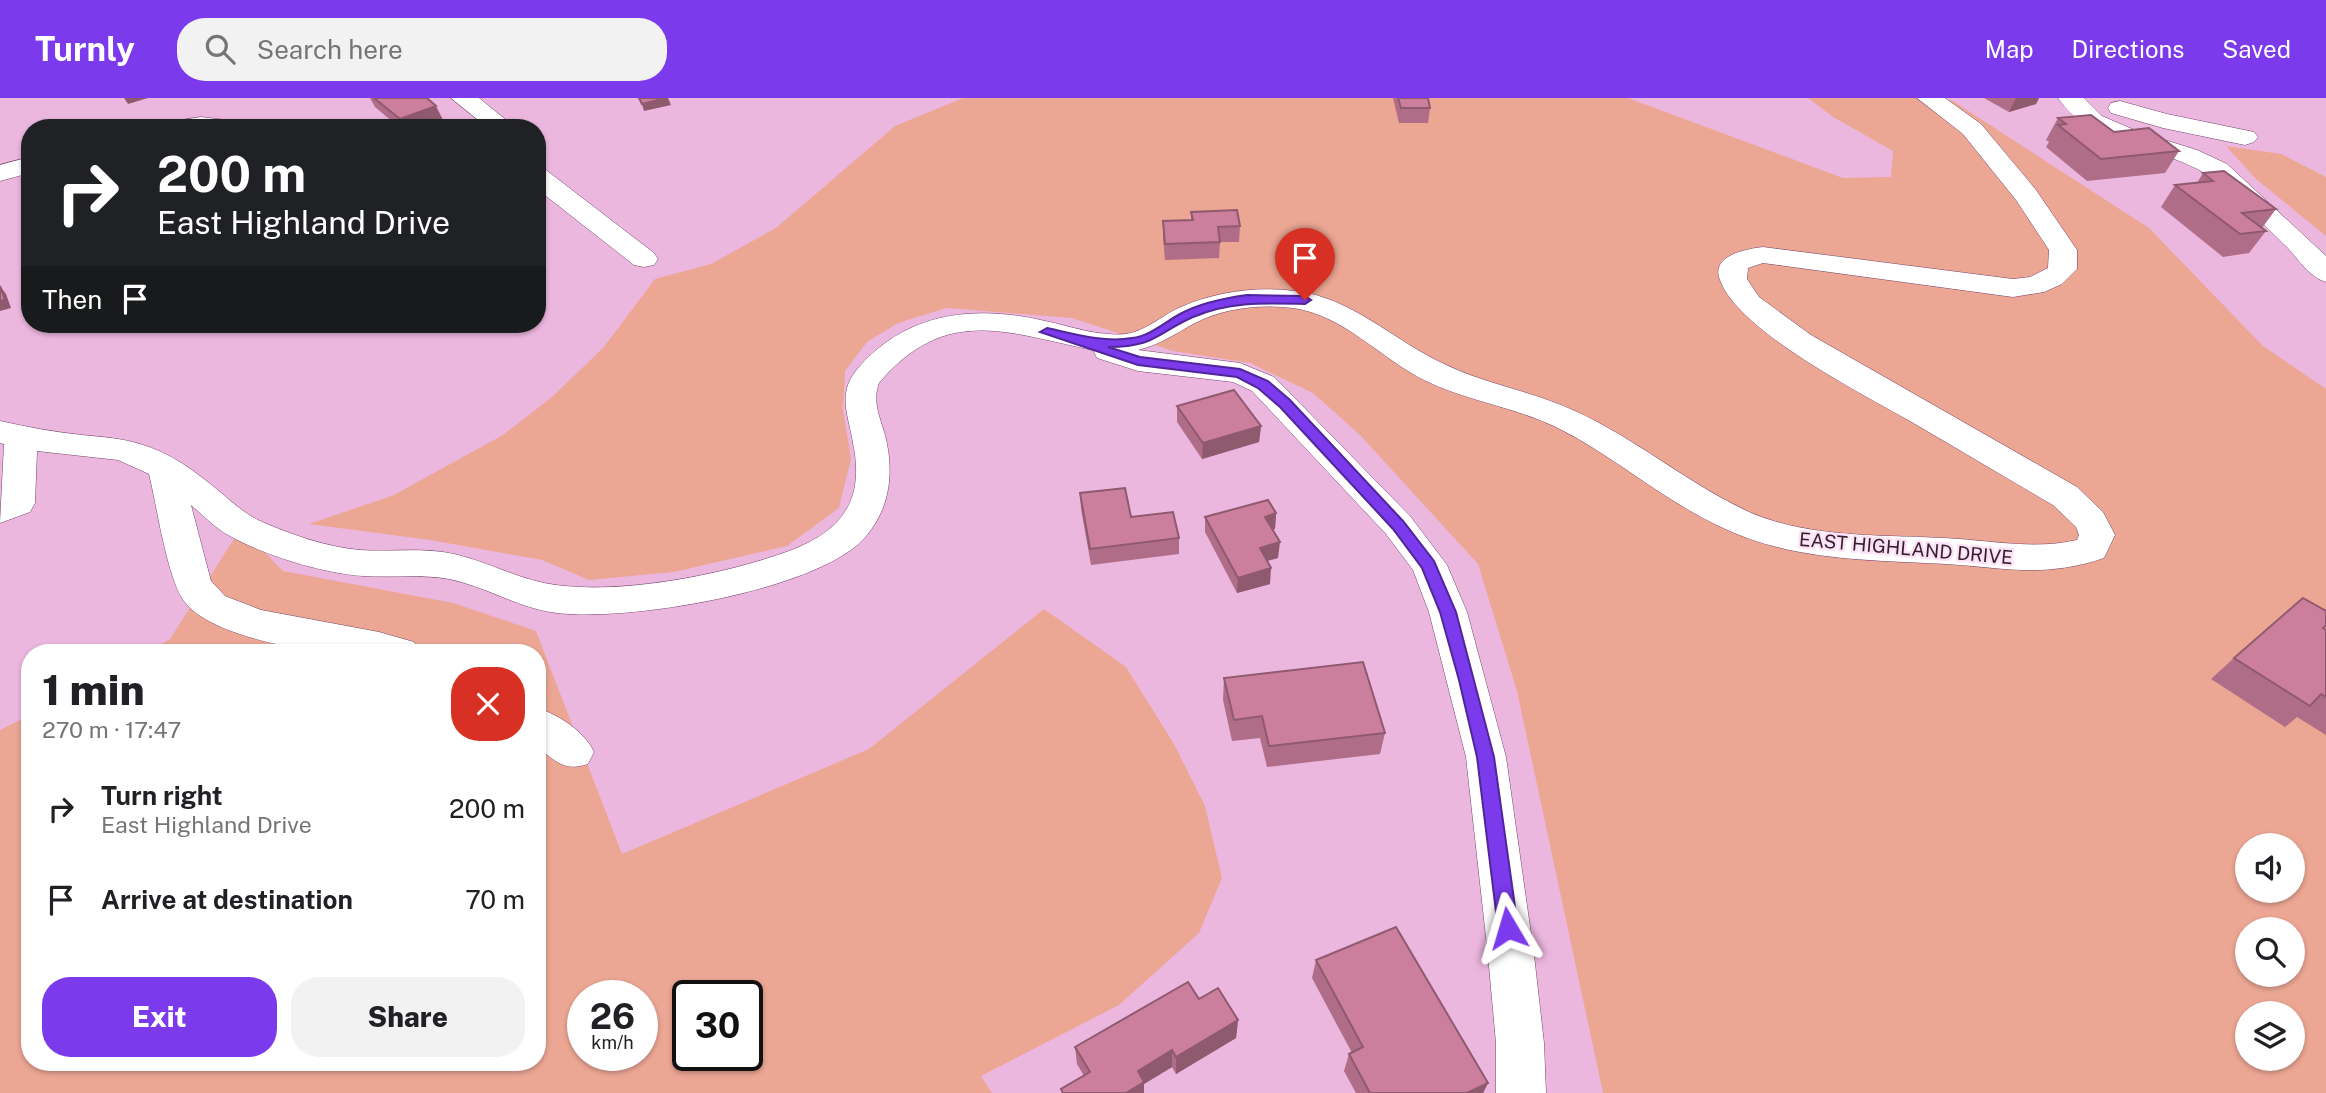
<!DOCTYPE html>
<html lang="en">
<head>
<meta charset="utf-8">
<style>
	:root { --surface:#fff; --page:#f2f2f2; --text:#202124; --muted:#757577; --accent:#7c3aed }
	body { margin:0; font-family:"Public Sans",sans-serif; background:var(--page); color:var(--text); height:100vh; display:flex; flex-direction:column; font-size:26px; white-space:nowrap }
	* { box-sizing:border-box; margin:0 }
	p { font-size:23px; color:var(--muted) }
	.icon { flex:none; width:38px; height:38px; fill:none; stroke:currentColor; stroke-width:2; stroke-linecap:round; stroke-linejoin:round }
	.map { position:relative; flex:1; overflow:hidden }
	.sheet { position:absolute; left:21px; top:546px; width:525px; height:427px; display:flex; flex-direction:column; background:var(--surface); border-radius:28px; box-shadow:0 2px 5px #0004 }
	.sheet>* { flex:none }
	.hud { position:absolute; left:21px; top:21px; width:525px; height:214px; border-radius:28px; box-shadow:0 2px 5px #0004; background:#202124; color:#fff; overflow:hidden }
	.tools { position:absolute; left:2235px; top:735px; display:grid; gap:14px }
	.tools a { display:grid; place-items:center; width:70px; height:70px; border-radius:50%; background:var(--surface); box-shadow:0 2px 5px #0004; font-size:35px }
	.speed { position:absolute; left:567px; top:882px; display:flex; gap:14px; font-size:35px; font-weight:700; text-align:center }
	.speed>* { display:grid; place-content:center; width:91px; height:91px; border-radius:50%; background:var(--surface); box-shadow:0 2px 5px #0004; line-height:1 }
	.speed small { font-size:18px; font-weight:400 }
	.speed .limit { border:4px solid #111; border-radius:10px; background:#fff; color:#111 }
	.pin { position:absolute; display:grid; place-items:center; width:60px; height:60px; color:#fff; margin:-72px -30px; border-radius:50% 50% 50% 0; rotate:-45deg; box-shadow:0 0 7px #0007 }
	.pin .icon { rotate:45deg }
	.me { position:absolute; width:77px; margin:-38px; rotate:353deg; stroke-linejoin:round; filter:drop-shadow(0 0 5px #0008) }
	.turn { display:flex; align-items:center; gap:24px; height:147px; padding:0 21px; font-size:32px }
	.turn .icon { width:91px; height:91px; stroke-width:2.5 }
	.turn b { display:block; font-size:49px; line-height:60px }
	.then { display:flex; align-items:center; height:66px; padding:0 21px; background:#0003; gap:14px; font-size:26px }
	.round { display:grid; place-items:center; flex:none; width:74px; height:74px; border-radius:28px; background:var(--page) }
	.overview { display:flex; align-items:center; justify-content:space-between; height:119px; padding:0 21px }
	h1 { font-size:42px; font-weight:800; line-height:52px }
	.action { display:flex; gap:14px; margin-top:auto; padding:14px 21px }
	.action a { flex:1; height:80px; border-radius:28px; background:var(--accent); color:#fff; font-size:28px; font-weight:800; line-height:80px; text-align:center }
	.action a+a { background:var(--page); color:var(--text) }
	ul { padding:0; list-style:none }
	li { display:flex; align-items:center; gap:21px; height:91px; padding:0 21px }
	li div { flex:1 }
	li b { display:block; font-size:26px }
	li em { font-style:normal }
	header { display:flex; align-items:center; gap:42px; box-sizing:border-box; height:98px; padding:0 35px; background:var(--accent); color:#fff }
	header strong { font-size:33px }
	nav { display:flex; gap:38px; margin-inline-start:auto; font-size:24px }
	.search { width:490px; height:63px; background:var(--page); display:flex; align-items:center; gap:18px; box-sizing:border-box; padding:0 24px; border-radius:28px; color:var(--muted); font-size:26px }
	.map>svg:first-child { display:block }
	.green { fill:#eca694; fill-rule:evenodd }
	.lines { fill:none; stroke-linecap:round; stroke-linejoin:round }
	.minor-casing { stroke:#734569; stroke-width:1 }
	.minor { fill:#fff; fill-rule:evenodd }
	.wall { fill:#af6d87 }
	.shaded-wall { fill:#8f596e }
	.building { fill:#cc7f9d; stroke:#8f596e; stroke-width:2 }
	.route { fill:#7c3aed; stroke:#51269a; stroke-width:2 }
	.labels { text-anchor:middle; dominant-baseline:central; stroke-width:5; stroke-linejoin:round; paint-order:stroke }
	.street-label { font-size:19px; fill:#331f2e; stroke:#fde1f6 }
</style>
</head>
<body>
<header>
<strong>Turnly</strong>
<div class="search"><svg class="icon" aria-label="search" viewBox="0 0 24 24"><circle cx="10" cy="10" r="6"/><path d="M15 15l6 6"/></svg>Search here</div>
<nav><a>Map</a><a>Directions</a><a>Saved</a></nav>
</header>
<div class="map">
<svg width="2326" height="995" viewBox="0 0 2326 995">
	<rect width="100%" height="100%" fill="#ecb7df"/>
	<!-- green -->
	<g class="green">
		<path d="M 963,0 L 1628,0 L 1843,80 L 1891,79 L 1893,53 L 1833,19 L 1808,0 L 1937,0 L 1953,3 L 2149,130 L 2263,248 L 2326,291 L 2326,995 L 1603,995 L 1517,593 L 1478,466 L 1360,337 L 1313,295 L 1250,265 L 1173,253 L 1072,220 L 947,210 L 898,225 L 867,244 L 845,273 L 843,312 L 851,361 L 839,410 L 787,448 L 674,474 L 589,482 L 542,462 L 430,442 L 309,426 L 394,397 L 503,337 L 552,299 L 603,250 L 655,181 L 711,166 L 776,130 L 895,28 ZM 2247,747 L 2292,747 L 2292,793 L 2247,793 ZM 2247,831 L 2292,831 L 2292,877 L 2247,877 ZM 2247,915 L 2292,915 L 2292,961 L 2247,961 Z"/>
		<polygon points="2226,48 2281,56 2326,79 2326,138 2256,81"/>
		<path d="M 241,430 L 283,473 L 453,505 L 536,533 L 622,756 L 869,651 L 1044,511 L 1126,569 L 1174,646 L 1205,708 L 1222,780 L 1199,835 L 1119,907 L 981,978 L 992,995 L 0,995 L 0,632 L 30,617 L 30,964 L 537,964 L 537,555 L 146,555 L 170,541 ZM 583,898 L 642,898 L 642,957 L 583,957 ZM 688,898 L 747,898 L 747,957 L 688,957 Z"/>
	</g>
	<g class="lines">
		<defs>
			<g id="minor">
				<polygon points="451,0 479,0 516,30 488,30"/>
				<path d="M 1917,0 L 1945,0 L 1981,26 L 2036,92 L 2077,152 L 2077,171 L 2062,186 L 2044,194 L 2013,199 L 1763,165 L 1748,170 L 1747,181 L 1759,199 L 1811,237 L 2077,389 L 2103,414 L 2115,437 L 2104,460 C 2045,480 2006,470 1947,466 C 1870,462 1789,463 1719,428 C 1661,401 1613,357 1556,329 C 1514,309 1468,303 1426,283 C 1381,261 1344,217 1293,210 C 1260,206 1224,210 1195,225 C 1175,236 1159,247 1138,252 L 1240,265 L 1274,279 L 1410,418 L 1447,467 L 1467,514 L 1506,659 L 1534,857 L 1544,945 L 1546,995 L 1496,995 L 1496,945 L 1488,857 L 1466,659 L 1429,514 L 1413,472 L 1386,436 L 1252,293 L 1233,284 L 1138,273 L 1097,260 L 1093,252 C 1007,235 946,206 879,285 C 872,304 880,319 885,337 C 894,372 891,408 867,437 C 823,493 618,526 550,514 C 515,508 484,488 449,481 C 421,476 393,480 364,478 C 325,476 263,457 228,437 C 214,429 203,417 191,407 L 211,483 L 225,498 L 261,512 L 379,534 L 414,544 L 419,555 C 391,555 362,557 334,555 C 293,551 204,536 182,500 C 166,473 157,409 149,376 L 118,362 L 37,353 L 35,405 L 30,414 L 0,425 L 4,346 L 0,345 L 0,323 C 27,329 54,334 82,337 C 102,339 120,340 140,346 C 171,355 195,373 220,394 C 232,404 244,415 258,422 C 289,436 326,449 360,452 C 387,454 415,450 443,454 C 478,459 510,478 544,485 C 612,499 724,477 789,453 C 842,433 865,403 853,345 C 848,315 836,294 860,268 C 909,213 977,207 1045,223 C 1070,228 1099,239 1126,236 C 1146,233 1161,218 1179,210 C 1214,194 1256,188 1295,193 C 1353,200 1391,241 1442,265 C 1484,286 1532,293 1575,313 C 1637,341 1688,386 1749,414 C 1813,442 1891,436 1959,441 C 1999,444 2038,451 2077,442 L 2079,437 L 2076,429 L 2053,407 C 2005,379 1958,351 1910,323 C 1863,296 1738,233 1720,182 C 1710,157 1747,151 1763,149 L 2013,181 L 2030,179 L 2048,170 L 2049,152 L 2016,102 L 1963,36 Z"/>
				<path d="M 2058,0 L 2084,0 L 2102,18 L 2139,34 L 2197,52 L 2227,66 L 2326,158 L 2326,184 C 2309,179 2299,162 2287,149 C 2266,129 2231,92 2208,77 C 2159,46 2093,51 2058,0 Z"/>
				<polygon points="2120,3 2167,16 2254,34 2258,39 2254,44 2245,47 2163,30 2111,15 2108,10 2111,5"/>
				<polygon points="201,19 250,25 253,30 160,30 163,25"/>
				<polygon points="30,59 30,75 0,83 0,67"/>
				<polygon points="537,70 546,72 654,155 658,161 654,167 644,169 634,167 537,91"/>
				<path d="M 537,610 C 559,617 584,633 594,654 L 588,666 C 564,674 556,663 537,649 Z"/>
			</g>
		</defs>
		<!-- minor casing -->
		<use href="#minor" class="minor-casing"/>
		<!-- minor -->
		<use href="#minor" class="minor"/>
	</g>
	<!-- wall -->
	<g class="wall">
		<polygon points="370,0 427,0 443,22 423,30 400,30 375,9"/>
		<polygon points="1393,0 1428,0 1430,10 1428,25 1399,25"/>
		<polygon points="1984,0 2039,0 2036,6 2009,14"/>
		<polygon points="2058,20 2114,34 2179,53 2165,75 2087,83 2046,49 2049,44 2046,42"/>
		<polygon points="2203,75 2276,111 2262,130 2266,133 2249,155 2223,159 2161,109 2175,87 2197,85"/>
		<polygon points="1191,114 1240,128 1239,144 1220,144 1219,160 1165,162 1163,139 1163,123 1191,122"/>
		<polygon points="1177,308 1261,328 1259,344 1202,361 1177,324"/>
		<polygon points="1080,395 1179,440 1179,456 1091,467 1081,411"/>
		<polygon points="1276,415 1275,431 1272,432 1278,460 1267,463 1270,486 1237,495 1205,434 1205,419"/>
		<polygon points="2323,530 2326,532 2326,637 2297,619 2285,629 2211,581 2234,560"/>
		<polygon points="1224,580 1385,635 1380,656 1267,669 1260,640 1232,643 1223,602"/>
		<polygon points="1316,862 1488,985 1483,995 1356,995 1344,973 1349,956 1352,955 1312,880"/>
		<polygon points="1199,901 1238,922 1236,940 1176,976 1172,969 1144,986 1144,995 1062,995 1061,991 1084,978 1077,966 1075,949"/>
	</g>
	<!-- shaded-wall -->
	<g class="shaded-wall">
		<polygon points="124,0 148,0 128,6"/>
		<polygon points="666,0 668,0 671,7 644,13 642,6"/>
		<polygon points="2016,0 2039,0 2036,6 2009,14"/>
		<polygon points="436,8 443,22 423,30 405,30 400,21"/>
		<polygon points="0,188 6,196 11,210 0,213"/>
		<polygon points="1261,328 1259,344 1202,361 1203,345"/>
		<polygon points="1276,415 1275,431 1264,434 1265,419"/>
		<polygon points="1280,444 1278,460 1259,465 1260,450"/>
		<polygon points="1271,470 1270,486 1237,495 1238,480"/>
		<polygon points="1238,922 1236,940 1176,976 1176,959"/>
		<polygon points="1172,952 1172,969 1144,986 1144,995 1126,995 1138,973"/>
		<polygon points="1488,985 1483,995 1467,995"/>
	</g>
	<!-- building -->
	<g class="building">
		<polygon points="374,0 427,0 436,8 400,21"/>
		<polygon points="639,0 666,0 642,6"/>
		<polygon points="1398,0 1428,0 1430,10 1401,10"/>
		<polygon points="2091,17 2114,34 2149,30 2179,53 2101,61 2058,27 2066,26 2058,20"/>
		<polygon points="2224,73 2276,111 2242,115 2266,133 2240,136 2175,87 2213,83 2203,75"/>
		<polygon points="1237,112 1240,128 1218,129 1220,144 1165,146 1163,123 1193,122 1191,114"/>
		<polygon points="0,188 5,202 0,203"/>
		<polygon points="1234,292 1261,328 1203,345 1177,308"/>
		<polygon points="1125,390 1131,419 1173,414 1179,440 1090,451 1080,395"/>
		<polygon points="1268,402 1276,415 1265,419 1280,444 1260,450 1271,470 1238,480 1205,419"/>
		<polygon points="2303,500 2326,513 2326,527 2323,530 2326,532 2326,599 2321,596 2310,608 2234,560"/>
		<polygon points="1363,564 1385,635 1269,648 1262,618 1234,622 1224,580"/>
		<polygon points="1396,829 1488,985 1467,995 1370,995 1349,956 1363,949 1316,862"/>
		<polygon points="1188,884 1199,901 1218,890 1238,922 1176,959 1172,952 1138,973 1144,984 1126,995 1063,995 1061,991 1090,974 1075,949"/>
	</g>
	<!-- route -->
	<path class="route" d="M 1247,197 L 1305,198 L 1311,202 L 1305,206 C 1265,205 1230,203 1193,219 C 1155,236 1155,249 1108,249 L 1140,259 L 1240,271 L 1268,283 L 1290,302 L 1403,423 L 1434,463 L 1456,514 L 1494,659 L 1518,830 L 1515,836 L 1508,839 L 1501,836 L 1498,830 L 1477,659 L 1459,582 L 1440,514 L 1422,470 L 1393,431 L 1280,309 L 1258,290 L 1237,279 L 1138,267 L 1040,234 L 1047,230 C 1074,236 1104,245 1132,240 C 1150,238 1165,224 1180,216 C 1200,205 1225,200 1247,197 Z"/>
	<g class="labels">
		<!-- street labels -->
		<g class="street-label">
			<text transform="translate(1906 450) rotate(5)">EAST HIGHLAND DRIVE</text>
		</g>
	</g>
</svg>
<div class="tools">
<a><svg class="icon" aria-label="sound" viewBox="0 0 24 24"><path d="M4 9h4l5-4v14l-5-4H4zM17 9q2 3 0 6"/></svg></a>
<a><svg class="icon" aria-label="search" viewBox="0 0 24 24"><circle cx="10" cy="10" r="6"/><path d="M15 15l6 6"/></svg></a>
<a><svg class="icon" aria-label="layers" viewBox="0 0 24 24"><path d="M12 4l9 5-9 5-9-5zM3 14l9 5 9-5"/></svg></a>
</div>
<div class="speed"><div>26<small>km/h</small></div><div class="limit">30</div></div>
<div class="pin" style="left:1305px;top:202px;background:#d93025"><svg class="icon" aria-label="arrive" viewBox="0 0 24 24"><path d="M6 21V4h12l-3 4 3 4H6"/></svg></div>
<svg class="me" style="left:1508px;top:830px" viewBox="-20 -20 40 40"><path d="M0-17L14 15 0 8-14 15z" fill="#7c3aed" stroke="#fff" stroke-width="4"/></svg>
<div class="hud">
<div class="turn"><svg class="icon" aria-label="right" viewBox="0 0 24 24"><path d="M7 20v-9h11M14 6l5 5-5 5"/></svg><div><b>200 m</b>East Highland Drive</div></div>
<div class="then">Then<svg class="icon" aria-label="arrive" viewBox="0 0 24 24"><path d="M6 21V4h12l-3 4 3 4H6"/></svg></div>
</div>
<section class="sheet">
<div class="overview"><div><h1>1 min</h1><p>270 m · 17:47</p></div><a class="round" style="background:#d93025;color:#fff"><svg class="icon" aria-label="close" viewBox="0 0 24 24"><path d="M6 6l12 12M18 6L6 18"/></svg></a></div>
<ul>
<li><svg class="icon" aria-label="right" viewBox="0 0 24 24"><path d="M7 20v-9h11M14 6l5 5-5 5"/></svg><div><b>Turn right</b><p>East Highland Drive</p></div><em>200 m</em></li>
<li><svg class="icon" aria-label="arrive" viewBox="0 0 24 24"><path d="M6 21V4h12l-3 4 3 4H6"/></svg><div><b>Arrive at destination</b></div><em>70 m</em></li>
</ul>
<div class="action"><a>Exit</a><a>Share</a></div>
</section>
</div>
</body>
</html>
